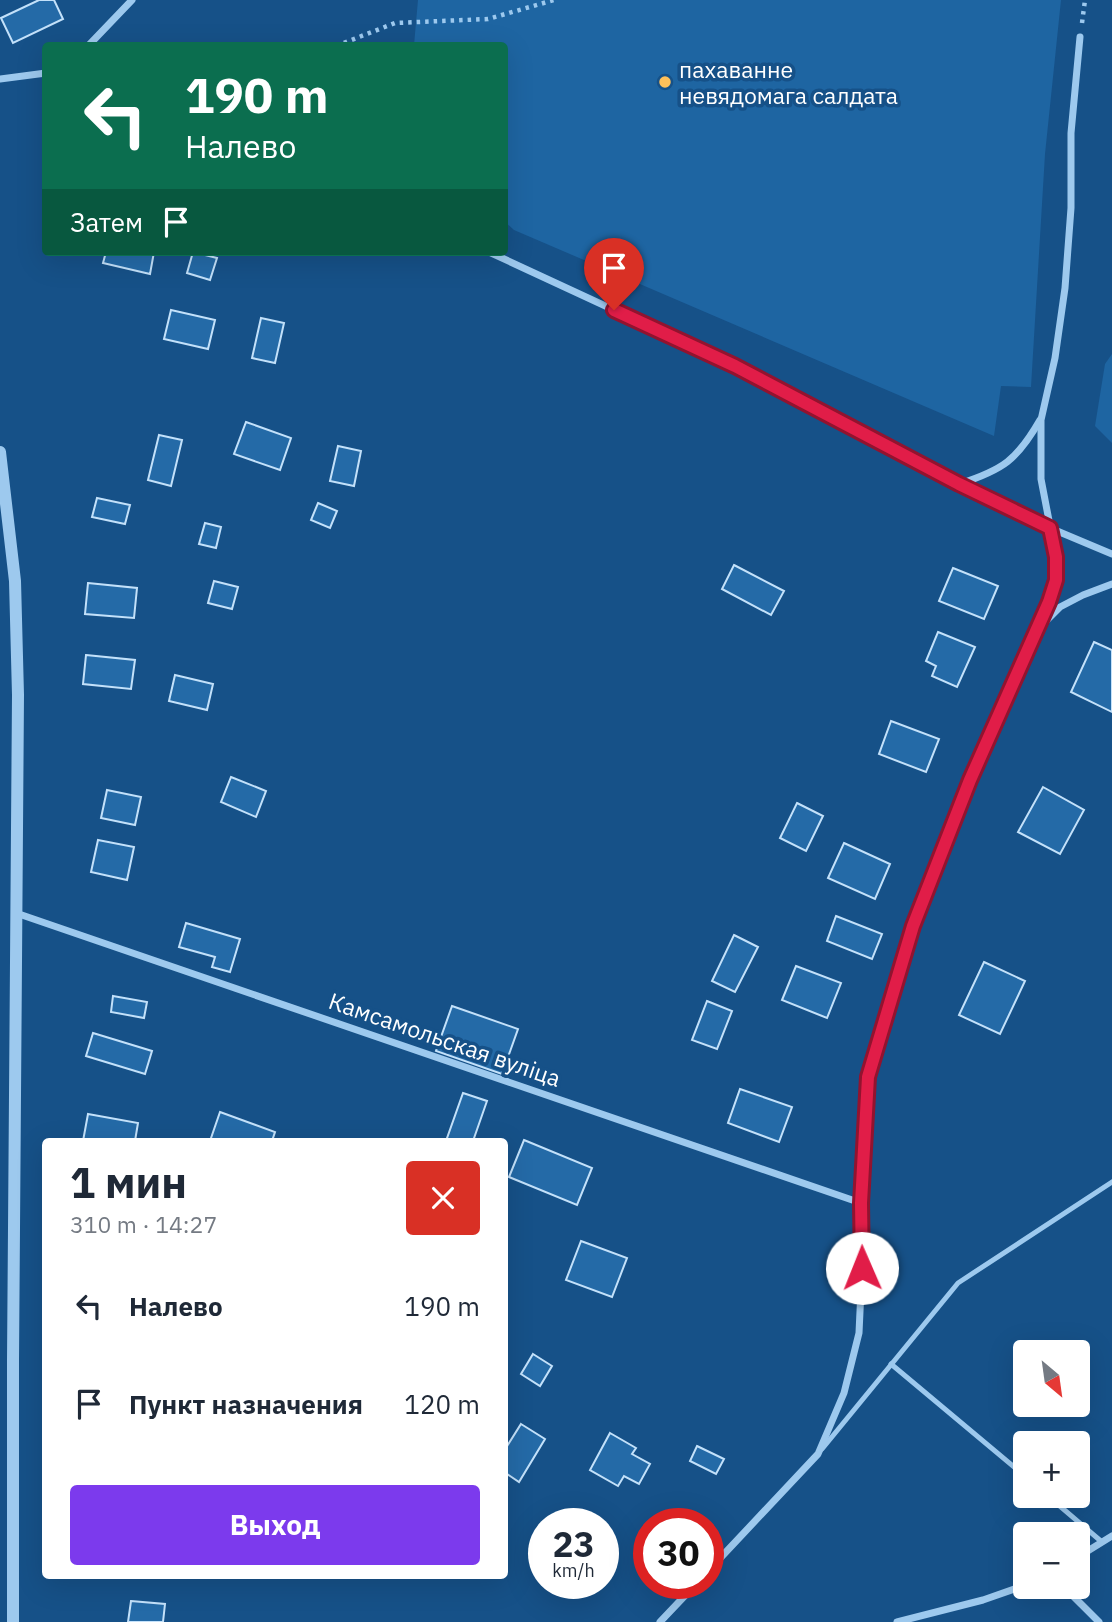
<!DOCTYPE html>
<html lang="ru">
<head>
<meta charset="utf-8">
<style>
	:root { --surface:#fff; --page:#f6f6f7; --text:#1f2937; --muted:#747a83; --accent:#7c3aed }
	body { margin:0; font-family:"IBM Plex Sans",sans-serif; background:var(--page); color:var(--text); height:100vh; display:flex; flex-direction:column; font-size:26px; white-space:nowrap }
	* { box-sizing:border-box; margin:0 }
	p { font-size:23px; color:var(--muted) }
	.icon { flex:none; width:38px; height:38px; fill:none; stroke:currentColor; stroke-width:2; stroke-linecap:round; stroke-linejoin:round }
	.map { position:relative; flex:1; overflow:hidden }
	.side { position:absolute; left:42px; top:1138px; width:466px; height:441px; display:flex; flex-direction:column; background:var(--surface); border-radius:7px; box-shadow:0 7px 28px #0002 }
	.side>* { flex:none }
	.banner { position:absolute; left:42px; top:42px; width:466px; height:214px; border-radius:7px; box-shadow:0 7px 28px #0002; background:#0b6e4f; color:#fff; overflow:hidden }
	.needle { width:46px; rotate:151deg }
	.buttons { position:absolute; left:1013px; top:1340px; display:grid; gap:14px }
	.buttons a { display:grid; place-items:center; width:77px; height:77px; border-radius:7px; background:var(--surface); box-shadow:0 7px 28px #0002; font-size:35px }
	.speed { position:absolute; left:528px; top:1508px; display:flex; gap:14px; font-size:35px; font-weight:700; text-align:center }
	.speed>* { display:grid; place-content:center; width:91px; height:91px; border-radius:50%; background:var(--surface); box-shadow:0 7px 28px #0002; line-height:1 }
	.speed small { font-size:18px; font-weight:400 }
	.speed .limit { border:10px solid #d22; background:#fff; color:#111 }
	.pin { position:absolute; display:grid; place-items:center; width:60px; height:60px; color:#fff; margin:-72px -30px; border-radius:50% 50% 50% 0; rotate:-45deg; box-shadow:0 0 7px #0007 }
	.pin .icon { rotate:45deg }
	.me { position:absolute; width:77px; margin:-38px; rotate:359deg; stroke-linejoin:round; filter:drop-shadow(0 0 5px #0008) }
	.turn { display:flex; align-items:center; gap:24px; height:147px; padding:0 28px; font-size:32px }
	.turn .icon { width:91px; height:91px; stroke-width:2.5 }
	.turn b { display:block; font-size:49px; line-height:60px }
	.then { display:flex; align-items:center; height:66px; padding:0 28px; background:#0003; gap:14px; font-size:26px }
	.round { display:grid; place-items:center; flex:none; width:74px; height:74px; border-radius:7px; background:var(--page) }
	.headline { display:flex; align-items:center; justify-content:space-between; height:119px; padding:0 28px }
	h1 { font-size:42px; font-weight:700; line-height:52px }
	.button { display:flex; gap:14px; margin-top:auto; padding:14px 28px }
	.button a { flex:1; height:80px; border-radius:7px; background:var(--accent); color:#fff; font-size:28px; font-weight:700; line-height:80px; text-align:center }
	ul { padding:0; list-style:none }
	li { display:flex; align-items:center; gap:21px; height:98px; padding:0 28px }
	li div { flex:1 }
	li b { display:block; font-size:26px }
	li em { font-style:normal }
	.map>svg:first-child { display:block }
	.green { fill:#1e65a2 }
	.building { fill:#246aa7; stroke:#c3e1fa; stroke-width:2 }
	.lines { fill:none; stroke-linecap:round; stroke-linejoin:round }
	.path { stroke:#9dc9ee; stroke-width:4.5; stroke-dasharray:3.5 5; stroke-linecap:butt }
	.service { stroke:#9dc9ee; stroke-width:5 }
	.minor { stroke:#9dc9ee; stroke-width:7 }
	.tertiary { stroke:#9dc9ee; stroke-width:12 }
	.route-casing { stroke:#92132f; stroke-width:18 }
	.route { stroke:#e11d48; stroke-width:12 }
	.poi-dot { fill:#ffc15a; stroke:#165188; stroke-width:2.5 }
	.labels { text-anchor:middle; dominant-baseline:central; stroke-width:7; stroke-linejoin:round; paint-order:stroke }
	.poi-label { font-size:23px; fill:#fff; stroke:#165188; text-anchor:start }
	.street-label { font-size:23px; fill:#fff; stroke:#165188 }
</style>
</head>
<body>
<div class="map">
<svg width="1112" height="1622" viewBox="0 0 1112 1622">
	<rect width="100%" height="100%" fill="#165188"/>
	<!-- green -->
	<g class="green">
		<polygon points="418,0 1061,0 1045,154 1031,387 1001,386 994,436 514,230 504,221 504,46 414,45"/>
		<polygon points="1112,354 1112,443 1095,426 1105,364"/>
	</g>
	<!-- building -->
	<g class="building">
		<polygon points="39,0 54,0 63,19 13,43 1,18"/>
		<polygon points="106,252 154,252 150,274 103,263"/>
		<polygon points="193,252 217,258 210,280 187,273"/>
		<polygon points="171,310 215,320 208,349 164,339"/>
		<polygon points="261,318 284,323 275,363 252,358"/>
		<polygon points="246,422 291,438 280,470 234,454"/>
		<polygon points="159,435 182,440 171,486 148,480"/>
		<polygon points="338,446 361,451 354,486 330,481"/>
		<polygon points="97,498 130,505 125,524 92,517"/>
		<polygon points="318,503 337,511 330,528 311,520"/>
		<polygon points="205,523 221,527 216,548 199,544"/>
		<polygon points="734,565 784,591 771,615 722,589"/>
		<polygon points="953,568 998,586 984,619 939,601"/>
		<polygon points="214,581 238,587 232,609 208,603"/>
		<polygon points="88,583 137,588 134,618 85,614"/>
		<polygon points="938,632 975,647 957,687 932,676 936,666 926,661"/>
		<polygon points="1094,642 1112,650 1112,712 1071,692"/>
		<polygon points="86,655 135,660 131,689 83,684"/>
		<polygon points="175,675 213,684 207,710 169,701"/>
		<polygon points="891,721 939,739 926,772 879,754"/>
		<polygon points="231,777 266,791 256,817 221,802"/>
		<polygon points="1043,787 1084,810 1060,854 1018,832"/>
		<polygon points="107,790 141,797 135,825 101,818"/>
		<polygon points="797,803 823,816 806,851 780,838"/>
		<polygon points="98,840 134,847 127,880 91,872"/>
		<polygon points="844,843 890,864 875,899 828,878"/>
		<polygon points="836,916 882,934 872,959 827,941"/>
		<polygon points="186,923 240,939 230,972 212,967 215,957 179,947"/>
		<polygon points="734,935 758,947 735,992 712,981"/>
		<polygon points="984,962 1025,981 1000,1034 959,1015"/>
		<polygon points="796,966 841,983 827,1018 782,1000"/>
		<polygon points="113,996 147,1002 144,1018 111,1012"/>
		<polygon points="707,1001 732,1011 717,1049 692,1040"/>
		<polygon points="452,1006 518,1029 502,1074 436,1051"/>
		<polygon points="93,1033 152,1051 145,1074 86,1056"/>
		<polygon points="740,1089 792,1107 779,1142 728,1123"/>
		<polygon points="463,1093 487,1101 473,1141 446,1141"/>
		<polygon points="220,1112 275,1132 272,1141 210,1141"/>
		<polygon points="88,1114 138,1123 135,1141 83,1141"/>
		<polygon points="524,1140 592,1168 577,1205 509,1177"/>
		<polygon points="581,1241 627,1258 612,1297 566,1280"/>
		<polygon points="533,1354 552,1366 540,1386 521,1374"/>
		<polygon points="521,1424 545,1439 519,1482 504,1472 504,1451"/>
		<polygon points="610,1433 636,1448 632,1454 650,1464 639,1484 624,1476 618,1486 590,1470"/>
		<polygon points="697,1446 724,1459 716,1474 690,1461"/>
		<polygon points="573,1511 593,1520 591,1524 567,1524"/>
		<polygon points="131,1601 165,1604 163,1622 128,1622"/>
	</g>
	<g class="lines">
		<!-- path -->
		<g class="path">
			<polyline points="1082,23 1085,0"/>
			<polyline points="336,46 395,23 488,19 554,0"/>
		</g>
		<!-- service -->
		<g class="service">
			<polyline points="891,1364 1026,1477"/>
			<polyline points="822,1449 958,1283 1112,1182"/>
			<polyline points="1048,1496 1102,1542"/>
		</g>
		<!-- minor -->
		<g class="minor">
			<polyline points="88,46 132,0"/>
			<polyline points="0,79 46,73"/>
			<polyline points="489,252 735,366 959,484 1050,528 1112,554"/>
			<path d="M 959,484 C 1003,470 1017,460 1040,420"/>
			<polyline points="1039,628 1060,607 1083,595 1112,584"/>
			<polyline points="16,913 861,1203"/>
			<polyline points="1078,1557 1112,1536"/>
			<polyline points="709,1570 818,1454 844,1393 859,1333 862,1268 861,1203 868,1077 913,926 970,780 1049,602 1056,580 1056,557 1041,479 1041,420 1055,358 1065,288 1071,208 1071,133 1080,37"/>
			<polyline points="1064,1587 1099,1622"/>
			<polyline points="660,1622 696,1584"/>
			<polyline points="897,1622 983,1600 1026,1585"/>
		</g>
		<!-- tertiary -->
		<polyline class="tertiary" points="0,452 15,581 18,695 13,1361 13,1622"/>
	</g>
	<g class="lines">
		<defs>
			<polyline id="route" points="614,310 735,366 959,484 1050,528 1056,557 1056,580 1049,602 970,780 913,926 868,1077 861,1203 862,1268"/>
		</defs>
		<!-- route casing -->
		<use href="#route" class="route-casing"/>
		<!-- route -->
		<use href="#route" class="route"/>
	</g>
	<!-- markers -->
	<circle class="poi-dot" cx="665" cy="82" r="7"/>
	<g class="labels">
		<!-- poi labels -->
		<g class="poi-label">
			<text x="679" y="69">пахаванне<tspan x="679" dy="26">невядомага салдата</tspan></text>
		</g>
		<!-- street labels -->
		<g class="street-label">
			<text transform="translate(445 1039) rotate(19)">Камсамольская вуліца</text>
		</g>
	</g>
</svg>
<div class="buttons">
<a><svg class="needle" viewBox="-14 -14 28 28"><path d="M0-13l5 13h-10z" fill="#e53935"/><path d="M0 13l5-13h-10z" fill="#747a83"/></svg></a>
<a>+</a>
<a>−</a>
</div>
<div class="speed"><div>23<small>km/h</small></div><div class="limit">30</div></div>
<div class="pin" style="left:614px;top:310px;background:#d93025"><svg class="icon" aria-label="arrive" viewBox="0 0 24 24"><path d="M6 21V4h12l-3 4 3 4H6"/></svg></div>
<svg class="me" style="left:862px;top:1268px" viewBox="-20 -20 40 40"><circle r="19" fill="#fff"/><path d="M0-13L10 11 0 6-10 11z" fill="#e11d48"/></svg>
<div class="banner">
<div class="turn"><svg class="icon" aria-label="left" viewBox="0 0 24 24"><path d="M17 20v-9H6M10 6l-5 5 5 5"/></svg><div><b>190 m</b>Налево</div></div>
<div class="then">Затем<svg class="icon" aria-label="arrive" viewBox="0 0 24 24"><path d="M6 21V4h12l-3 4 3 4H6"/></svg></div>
</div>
<section class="side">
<div class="headline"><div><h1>1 мин</h1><p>310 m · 14:27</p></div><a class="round" style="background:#d93025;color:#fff"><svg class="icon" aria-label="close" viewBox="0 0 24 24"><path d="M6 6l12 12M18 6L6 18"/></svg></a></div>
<ul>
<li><svg class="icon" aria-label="left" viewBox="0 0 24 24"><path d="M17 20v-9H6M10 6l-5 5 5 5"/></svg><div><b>Налево</b></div><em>190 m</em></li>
<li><svg class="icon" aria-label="arrive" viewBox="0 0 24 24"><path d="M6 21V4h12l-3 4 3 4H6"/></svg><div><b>Пункт назначения</b></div><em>120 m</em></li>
</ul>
<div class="button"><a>Выход</a></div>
</section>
</div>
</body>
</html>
